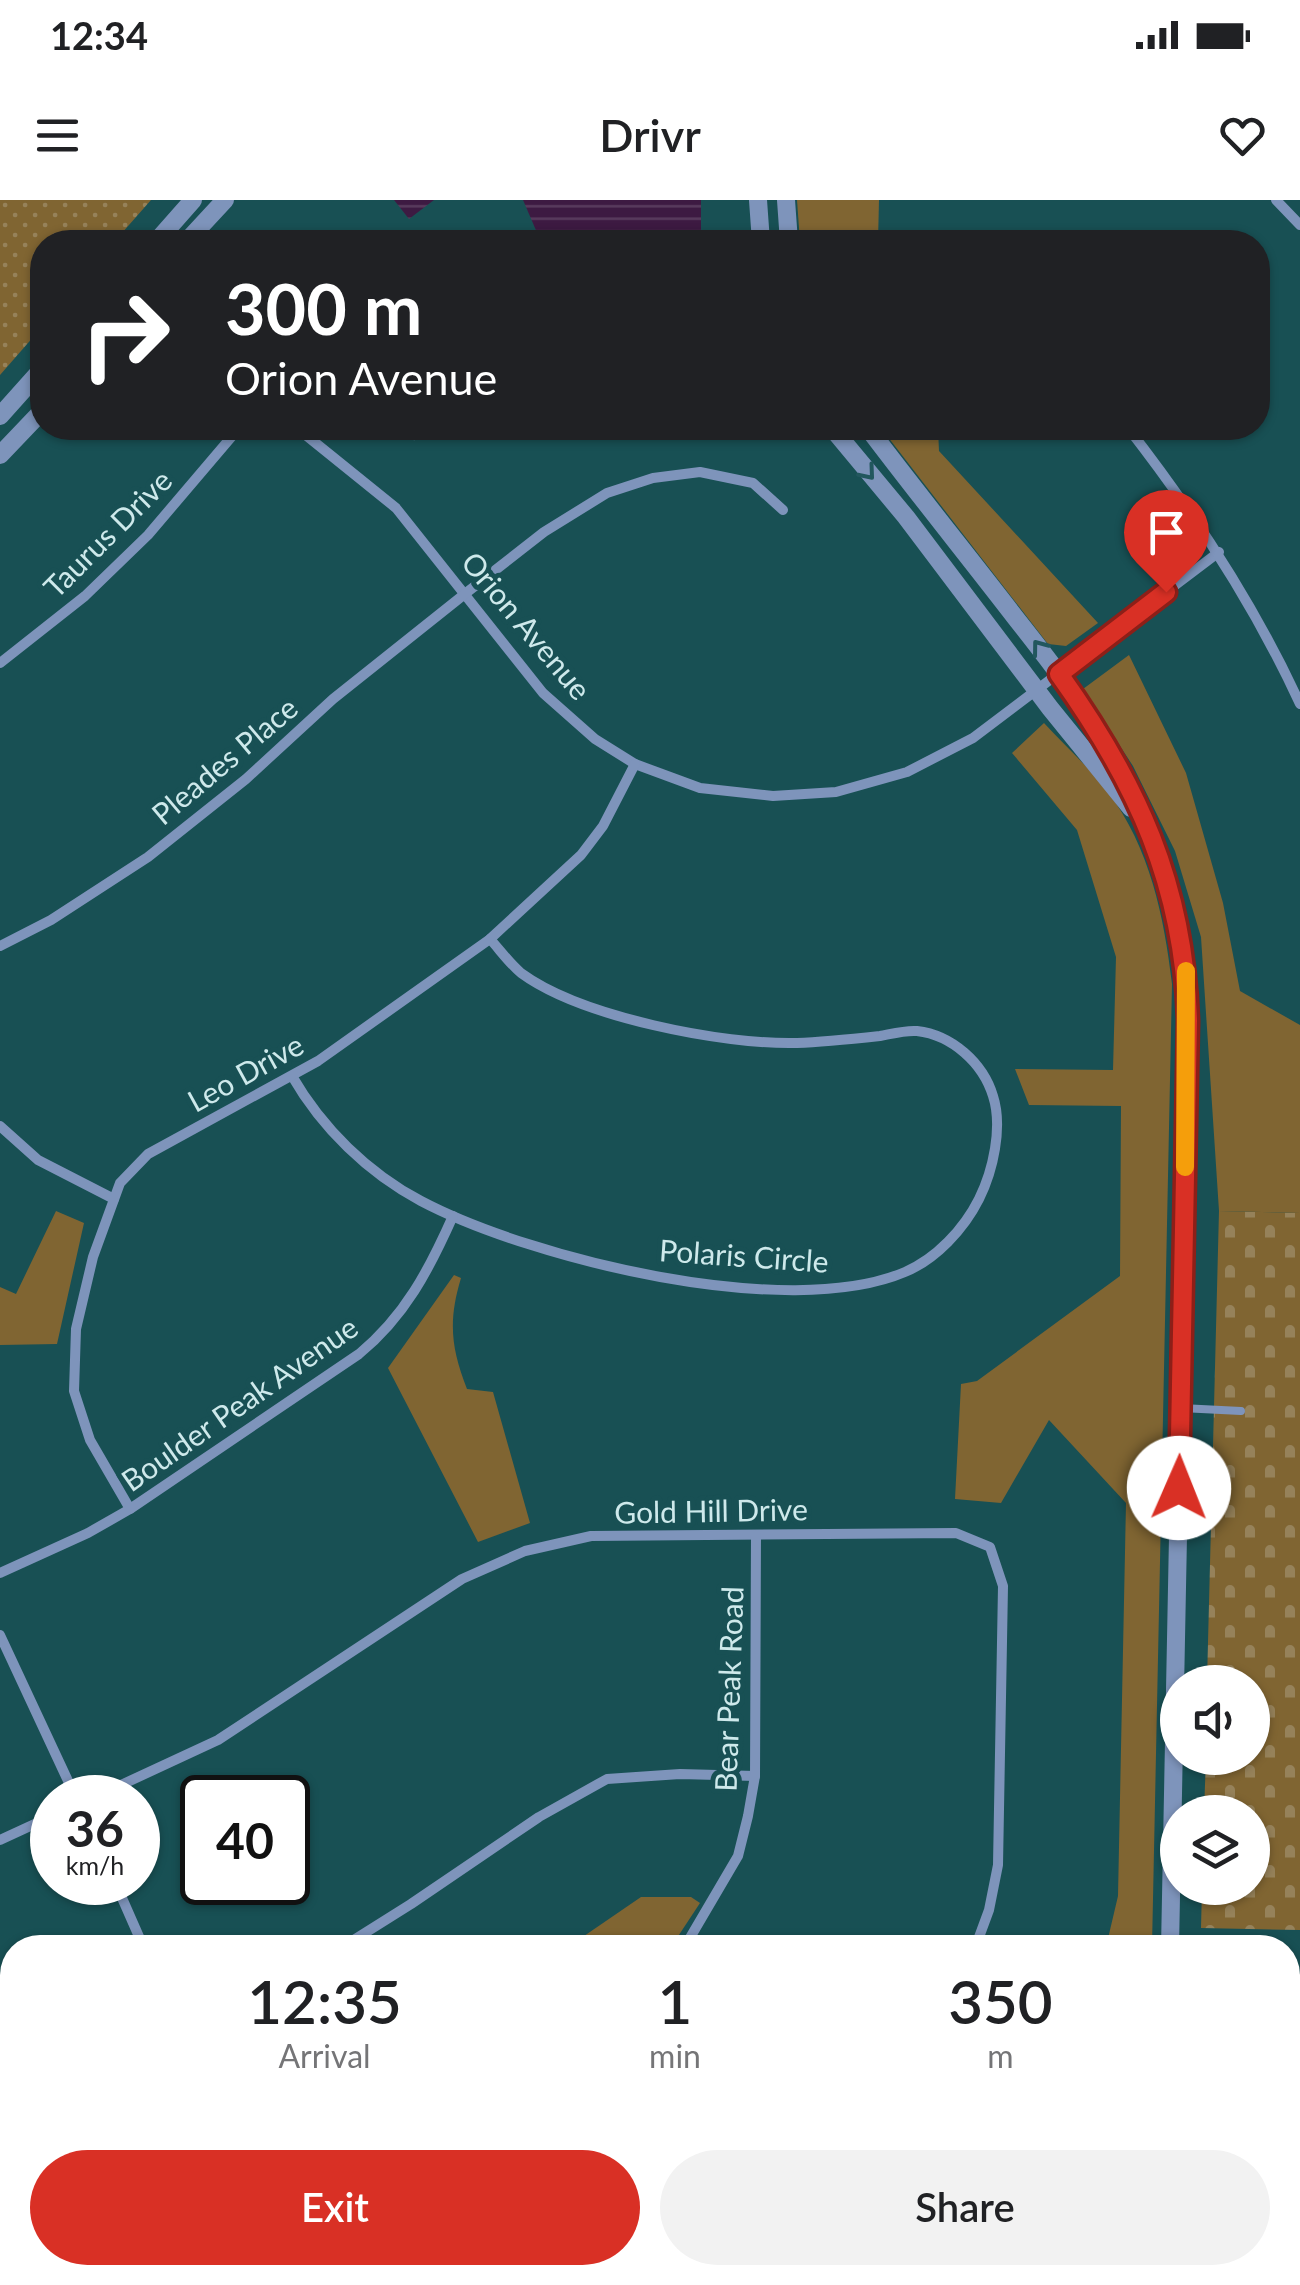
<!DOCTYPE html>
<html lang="en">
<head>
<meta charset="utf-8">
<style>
	:root { --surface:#fff; --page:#f2f2f2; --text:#202124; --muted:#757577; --accent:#d93025 }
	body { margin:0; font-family:Lato,sans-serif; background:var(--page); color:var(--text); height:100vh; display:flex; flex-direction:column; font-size:38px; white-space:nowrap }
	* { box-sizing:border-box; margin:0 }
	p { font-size:32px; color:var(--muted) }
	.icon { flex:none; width:55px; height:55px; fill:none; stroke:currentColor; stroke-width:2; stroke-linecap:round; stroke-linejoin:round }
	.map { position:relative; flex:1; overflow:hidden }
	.details { position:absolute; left:0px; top:1735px; width:1300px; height:350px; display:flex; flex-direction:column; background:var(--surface); border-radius:40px 40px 0 0; box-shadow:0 2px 8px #0004 }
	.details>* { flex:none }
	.banner { position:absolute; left:30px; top:30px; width:1240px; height:210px; border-radius:40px; box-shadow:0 2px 8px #0004; background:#202124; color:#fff; overflow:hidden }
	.buttons { position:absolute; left:1160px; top:1465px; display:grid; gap:20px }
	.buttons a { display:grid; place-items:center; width:110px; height:110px; border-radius:50%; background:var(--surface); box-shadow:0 2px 8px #0004; font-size:50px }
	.speed { position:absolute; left:30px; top:1575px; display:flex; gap:20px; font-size:50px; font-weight:700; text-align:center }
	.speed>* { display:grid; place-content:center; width:130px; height:130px; border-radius:50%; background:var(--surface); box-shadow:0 2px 8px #0004; line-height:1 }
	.speed small { font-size:25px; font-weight:400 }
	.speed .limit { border:5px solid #111; border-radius:15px; background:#fff; color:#111 }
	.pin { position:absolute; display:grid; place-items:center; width:85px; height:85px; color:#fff; margin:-102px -42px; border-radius:50% 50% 50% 0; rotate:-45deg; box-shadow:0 0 10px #0007 }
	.pin .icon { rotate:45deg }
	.me { position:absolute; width:110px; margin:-55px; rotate:1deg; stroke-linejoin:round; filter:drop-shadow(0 0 8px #0008) }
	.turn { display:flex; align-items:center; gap:35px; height:210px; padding:0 30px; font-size:45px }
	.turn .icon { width:130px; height:130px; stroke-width:2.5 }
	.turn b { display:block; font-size:70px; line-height:85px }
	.eta { display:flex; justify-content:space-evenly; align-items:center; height:170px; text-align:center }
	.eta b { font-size:60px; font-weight:600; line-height:70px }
	.action { display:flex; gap:20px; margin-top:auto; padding:20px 30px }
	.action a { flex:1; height:115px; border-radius:60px; background:var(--accent); color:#fff; font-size:40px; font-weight:600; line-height:115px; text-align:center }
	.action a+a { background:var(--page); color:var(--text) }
	.status { display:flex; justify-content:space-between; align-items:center; height:70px; padding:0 50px; background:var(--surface); direction:ltr }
	.status svg { height:28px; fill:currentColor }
	header { display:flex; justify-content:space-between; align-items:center; height:130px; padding:0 30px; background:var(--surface); font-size:45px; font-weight:600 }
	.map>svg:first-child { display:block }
	.grass { fill:url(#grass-dots) }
	.cemetery { fill:url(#cemetery-stones) }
	.park { fill:#806532 }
	.water { fill:url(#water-rules) }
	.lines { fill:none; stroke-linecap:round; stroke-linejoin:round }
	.service { stroke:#7e94bb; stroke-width:8 }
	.minor { stroke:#7e94bb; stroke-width:10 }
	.tertiary { stroke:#7e94bb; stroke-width:18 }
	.oneway { stroke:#22575e }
	.route-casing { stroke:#8d1f18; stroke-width:25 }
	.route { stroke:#d93025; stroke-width:18 }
	.slow { stroke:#f59e0b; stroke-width:18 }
	.labels { text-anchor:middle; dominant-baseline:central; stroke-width:10; stroke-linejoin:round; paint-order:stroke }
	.street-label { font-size:30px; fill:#cee9eb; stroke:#185054 }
</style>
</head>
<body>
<div class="status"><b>12:34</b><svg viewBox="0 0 49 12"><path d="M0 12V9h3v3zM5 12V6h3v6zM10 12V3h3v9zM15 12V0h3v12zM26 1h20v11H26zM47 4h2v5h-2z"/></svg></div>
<header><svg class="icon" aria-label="menu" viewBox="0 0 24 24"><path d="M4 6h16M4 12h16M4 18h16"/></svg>Drivr<svg class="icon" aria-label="heart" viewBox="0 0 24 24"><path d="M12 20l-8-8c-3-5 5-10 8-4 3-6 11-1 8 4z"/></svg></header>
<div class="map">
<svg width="1300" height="2085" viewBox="0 0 1300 2085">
	<defs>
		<pattern id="grass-dots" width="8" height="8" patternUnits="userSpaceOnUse" patternTransform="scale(2.5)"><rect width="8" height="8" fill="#806532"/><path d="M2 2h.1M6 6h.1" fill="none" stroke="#96825a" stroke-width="1.8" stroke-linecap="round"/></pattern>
		<pattern id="cemetery-stones" width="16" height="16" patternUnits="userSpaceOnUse" patternTransform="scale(2.5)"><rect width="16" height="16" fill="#806532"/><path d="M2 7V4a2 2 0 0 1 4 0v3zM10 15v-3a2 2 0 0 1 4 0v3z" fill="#96825a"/></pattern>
		<pattern id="water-rules" width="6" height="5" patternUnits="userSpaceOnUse" patternTransform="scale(2.5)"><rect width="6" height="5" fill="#3d1a42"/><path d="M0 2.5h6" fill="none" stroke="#583b5d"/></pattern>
	</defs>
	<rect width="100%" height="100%" fill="#185054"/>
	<!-- grass -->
	<polygon class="grass" points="0,0 151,0 114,42 42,42 42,127 0,175"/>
	<!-- cemetery -->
	<polygon class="cemetery" points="1219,1011 1300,1013 1300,1730 1201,1728 1202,1688 1252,1688 1252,1612 1204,1612 1206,1558 1252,1558 1252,1482 1207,1482"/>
	<!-- park -->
	<g class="park">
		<polygon points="797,0 879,0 878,42 800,42"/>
		<polygon points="881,228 938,228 939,251 1098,423 1066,446 1048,444"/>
		<polygon points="1129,455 1186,573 1223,703 1240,791 1300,825 1300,1013 1219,1011 1201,737 1175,651 1133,566 1083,489"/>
		<path d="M 1044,523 C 1065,546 1090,568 1108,592 C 1150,648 1164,716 1172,784 L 1152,1747 L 1106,1747 L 1118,1696 L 1126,1303 L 1049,1220 L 1001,1303 L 955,1299 L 961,1184 L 977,1181 L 1120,1076 L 1121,906 L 1029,905 L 1015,869 L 1113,870 L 1116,757 L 1077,630 L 1012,553 Z"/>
		<polygon points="56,1011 84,1023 57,1144 0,1145 0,1087 16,1094"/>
		<path d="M 454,1075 L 461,1078 C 448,1121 451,1148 467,1189 L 493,1192 L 530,1323 L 478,1342 L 388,1168 Z"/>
		<polygon points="641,1697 691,1697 700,1703 671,1747 568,1747"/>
		<rect x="1288" y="1774" width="12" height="150"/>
		<polygon points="0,2024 8,2039 12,2037 12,2072 314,2072 325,2085 0,2085"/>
		<polygon points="1072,2073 1128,2073 1128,2085 1084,2085"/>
		<rect x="1182" y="2073" width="44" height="12"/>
	</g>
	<!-- water -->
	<g class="water">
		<polygon points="394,0 434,0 409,19"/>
		<polygon points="523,0 701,0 701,42 541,42"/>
	</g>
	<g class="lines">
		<!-- service -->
		<g class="service">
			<polyline points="404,228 414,236"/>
			<polyline points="1181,1208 1241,1211"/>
		</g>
		<!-- minor -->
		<g class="minor">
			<polyline points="1276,0 1300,25"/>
			<polyline points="297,228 396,308 543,493 595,539 635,564 700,588 773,596 836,592 907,572 973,538 1219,352"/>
			<path d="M 1128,228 C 1195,314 1254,404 1300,504"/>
			<polyline points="0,463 85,396 148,335 239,228"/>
			<polyline points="0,746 51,720 148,657 246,579 333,499 466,393 544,332 607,293 653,278 700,272 753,283 783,310"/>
			<path d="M 292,876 C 322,928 368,973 421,1001 C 531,1059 788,1122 905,1072 C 936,1059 964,1029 979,999 C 993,971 1003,927 993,896 C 983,863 952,835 917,831 C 905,830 891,834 880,836 C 852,839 824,842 797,843 C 723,845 581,817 521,773 C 510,764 500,750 490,739"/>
			<polyline points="0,926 38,960 114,999"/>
			<polyline points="130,1309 90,1240 74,1191 76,1129 93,1057 120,983 148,954 318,861 490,739 581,655 603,626 635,564"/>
			<path d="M 0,1373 L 88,1333 L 130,1309 L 359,1154 C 405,1116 429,1070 453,1016"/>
			<polyline points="0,1435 76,1598"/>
			<polyline points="93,1598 218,1540 462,1379 525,1351 591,1336 956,1333 990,1347 1003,1386 998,1665 989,1710 975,1748"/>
			<polyline points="0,1640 52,1616"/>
			<polyline points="115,1682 144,1748"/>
			<polyline points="341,1748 411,1704 539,1617 607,1579 680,1574 755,1576"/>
			<polyline points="684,1748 738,1656 748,1616 755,1576 756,1335"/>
			<polyline points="0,1905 12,1899"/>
			<polyline points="354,2072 368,2085"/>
			<polyline points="468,2085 476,2072"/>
			<polyline points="789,2085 790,2072"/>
		</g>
		<!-- tertiary -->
		<g class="tertiary">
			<polyline points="758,0 761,42"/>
			<polyline points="786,0 789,42"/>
			<polyline points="156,42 193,0"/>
			<polyline points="186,42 225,0"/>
			<polyline points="0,216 42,169"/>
			<polyline points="832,228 906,317 1050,508 1131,608"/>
			<path d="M 868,228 C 917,293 968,356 1018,421 C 1060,474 1103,531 1133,592 C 1168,664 1186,741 1188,821 L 1170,1748"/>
			<polyline points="0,255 42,211"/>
			<polyline points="1163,2085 1164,2072"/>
		</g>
	</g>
	<!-- one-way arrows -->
	<defs><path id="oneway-chevron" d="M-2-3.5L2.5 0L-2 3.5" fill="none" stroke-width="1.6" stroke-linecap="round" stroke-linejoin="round" transform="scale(2.5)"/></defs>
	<g class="oneway">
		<use href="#oneway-chevron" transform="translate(868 273) rotate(50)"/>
		<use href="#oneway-chevron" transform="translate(1039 447) rotate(-127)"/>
	</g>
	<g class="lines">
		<defs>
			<path id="route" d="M 1166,392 L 1059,474 C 1137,583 1184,685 1188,821 L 1179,1288"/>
		</defs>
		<!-- route casing -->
		<use href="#route" class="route-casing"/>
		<!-- route -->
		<use href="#route" class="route"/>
		<!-- slow -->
		<polyline class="slow" points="1185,967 1186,771"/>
	</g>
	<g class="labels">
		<!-- street labels -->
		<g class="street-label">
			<text transform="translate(107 333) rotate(-45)">Taurus Drive</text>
			<text transform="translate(527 425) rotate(50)">Orion Avenue</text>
			<text transform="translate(224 560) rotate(-40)">Pleades Place</text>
			<text transform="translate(245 872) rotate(-29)">Leo Drive</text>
			<text transform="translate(744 1055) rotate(4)">Polaris Circle</text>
			<text transform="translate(239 1203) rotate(-35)">Boulder Peak Avenue</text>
			<text transform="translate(711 1310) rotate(-1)">Gold Hill Drive</text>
			<text transform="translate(728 1489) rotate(-88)">Bear Peak Road</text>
		</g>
	</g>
</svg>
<div class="buttons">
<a><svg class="icon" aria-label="sound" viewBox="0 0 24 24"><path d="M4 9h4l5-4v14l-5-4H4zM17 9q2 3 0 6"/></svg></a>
<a><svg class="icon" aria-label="layers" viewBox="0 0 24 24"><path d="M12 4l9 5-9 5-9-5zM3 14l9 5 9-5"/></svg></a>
</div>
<div class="speed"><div>36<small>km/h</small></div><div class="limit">40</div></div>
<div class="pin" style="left:1166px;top:392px;background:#d93025"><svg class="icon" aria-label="arrive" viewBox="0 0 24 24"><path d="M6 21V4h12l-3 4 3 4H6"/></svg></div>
<svg class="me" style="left:1179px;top:1288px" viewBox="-20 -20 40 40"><circle r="19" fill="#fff"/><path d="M0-13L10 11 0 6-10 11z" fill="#d93025"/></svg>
<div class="banner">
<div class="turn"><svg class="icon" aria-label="right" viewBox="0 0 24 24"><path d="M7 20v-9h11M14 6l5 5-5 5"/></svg><div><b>300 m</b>Orion Avenue</div></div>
</div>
<section class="details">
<div class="eta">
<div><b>12:35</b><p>Arrival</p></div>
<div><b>1</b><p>min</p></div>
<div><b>350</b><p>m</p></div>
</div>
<div class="action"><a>Exit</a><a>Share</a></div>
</section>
</div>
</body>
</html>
